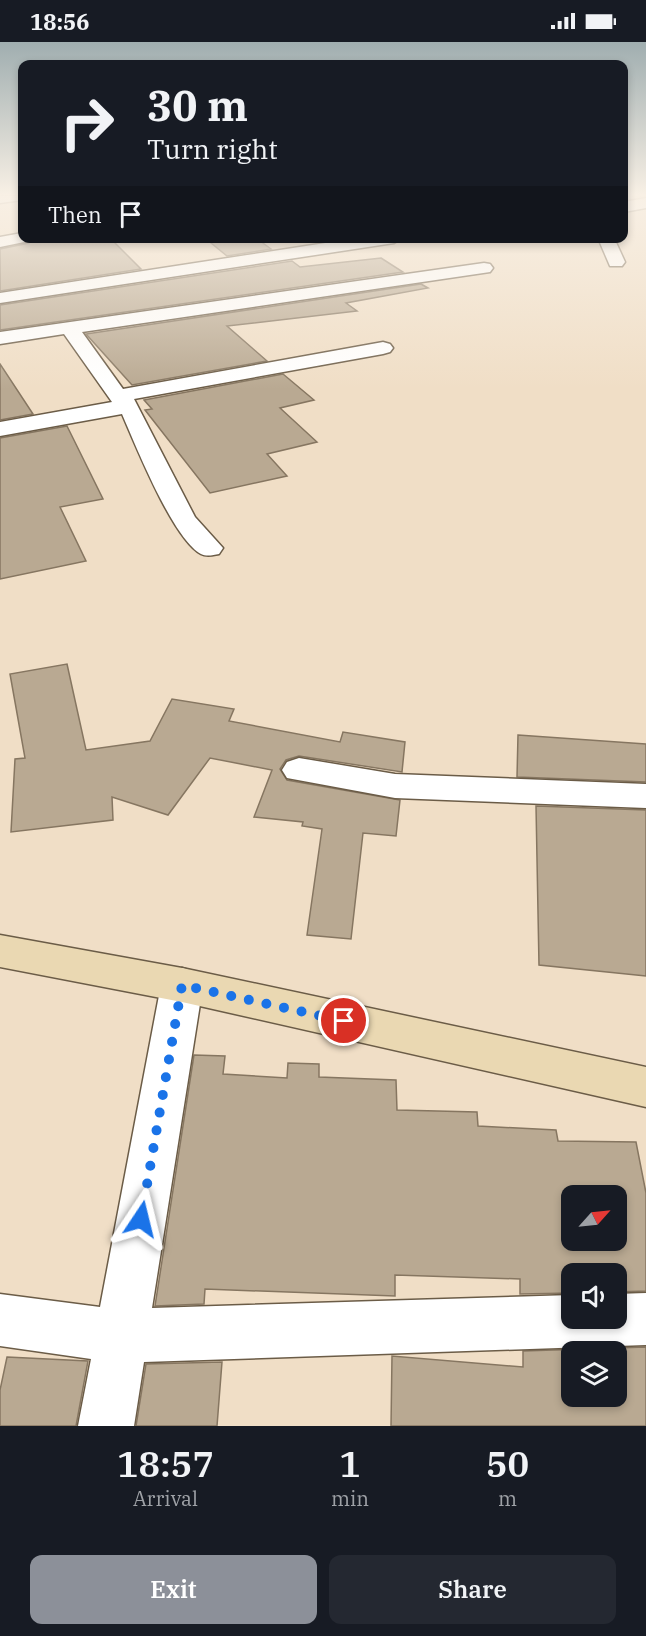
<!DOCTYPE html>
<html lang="en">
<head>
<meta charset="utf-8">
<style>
	:root { --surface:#171b24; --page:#242831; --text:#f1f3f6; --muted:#9ea1a6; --accent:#8c9099 }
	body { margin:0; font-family:"IBM Plex Serif",serif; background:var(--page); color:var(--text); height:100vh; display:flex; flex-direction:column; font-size:22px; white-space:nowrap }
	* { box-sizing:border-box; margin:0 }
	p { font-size:20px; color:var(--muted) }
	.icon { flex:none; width:33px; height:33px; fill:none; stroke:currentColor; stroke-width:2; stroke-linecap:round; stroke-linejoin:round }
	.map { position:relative; height:1384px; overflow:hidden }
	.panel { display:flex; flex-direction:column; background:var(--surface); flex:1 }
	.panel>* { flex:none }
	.banner { position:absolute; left:18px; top:18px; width:610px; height:183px; border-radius:12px; box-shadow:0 3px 9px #0003; background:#171b24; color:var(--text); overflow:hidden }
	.needle { width:39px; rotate:63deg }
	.buttons { position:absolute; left:561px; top:1143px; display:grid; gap:12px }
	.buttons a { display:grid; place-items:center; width:66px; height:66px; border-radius:12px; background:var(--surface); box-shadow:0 3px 9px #0003; font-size:30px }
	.pin { position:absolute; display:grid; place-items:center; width:51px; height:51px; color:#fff; margin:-26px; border:3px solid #fff; border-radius:50%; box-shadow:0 2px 6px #0007 }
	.me { position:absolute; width:66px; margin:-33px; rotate:10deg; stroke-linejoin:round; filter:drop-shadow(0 0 4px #0008) }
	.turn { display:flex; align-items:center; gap:21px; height:126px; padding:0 30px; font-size:27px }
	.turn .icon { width:78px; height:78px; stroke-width:2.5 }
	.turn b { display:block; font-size:42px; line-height:51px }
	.then { display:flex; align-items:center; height:57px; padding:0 30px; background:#0003; gap:12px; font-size:22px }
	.eta { display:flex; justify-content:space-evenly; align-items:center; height:102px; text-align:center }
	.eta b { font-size:36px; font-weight:600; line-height:42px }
	.action { display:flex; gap:12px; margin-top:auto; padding:12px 30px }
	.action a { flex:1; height:69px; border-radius:12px; background:var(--accent); color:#fff; font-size:24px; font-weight:600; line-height:69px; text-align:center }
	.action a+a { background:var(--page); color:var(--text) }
	.status { display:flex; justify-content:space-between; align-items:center; height:42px; padding:0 30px; background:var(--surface); direction:ltr }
	.status svg { height:16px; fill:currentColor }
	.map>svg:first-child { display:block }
	.building { fill:#b9a992; stroke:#867661; stroke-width:1.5; fill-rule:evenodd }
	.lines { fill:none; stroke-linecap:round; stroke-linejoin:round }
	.street-casing { stroke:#6b5c47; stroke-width:3 }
	.secondary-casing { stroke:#6b5c47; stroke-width:3 }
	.street { fill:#fff; fill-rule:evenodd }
	.secondary { fill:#ead8b2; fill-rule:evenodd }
	.route { stroke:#1a73e8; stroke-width:10; stroke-dasharray:0 18 }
</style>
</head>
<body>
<div class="status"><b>18:56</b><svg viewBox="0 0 49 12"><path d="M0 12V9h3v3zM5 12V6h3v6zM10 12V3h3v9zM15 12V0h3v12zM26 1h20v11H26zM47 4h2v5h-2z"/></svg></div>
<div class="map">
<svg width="646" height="1384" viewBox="0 0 646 1384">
	<rect width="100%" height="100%" fill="#f0dec6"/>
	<!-- building -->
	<g class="building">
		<polygon points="33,196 110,196 141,227 0,249 0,207 29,201"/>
		<polygon points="205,196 256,196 271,207 227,214"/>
		<polygon points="381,216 403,230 0,288 0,263 292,219 300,225"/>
		<polygon points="421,242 428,246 346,261 357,269 227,284 267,319 132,343 86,292"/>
		<polygon points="0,322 33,372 0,378"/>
		<polygon points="283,332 314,358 280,366 317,400 267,412 287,434 210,451 145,368 152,367 144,358"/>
		<polygon points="67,384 103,457 60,465 86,519 0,537 0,396"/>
		<polygon points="67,622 86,708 150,699 172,657 234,667 229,679 340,700 343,690 405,700 402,730 299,714 286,718 280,727 287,738 400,758 396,794 363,791 351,897 307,893 322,787 302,784 303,780 254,775 272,728 210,716 168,773 112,755 113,778 11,790 15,717 25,716 10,632"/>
		<polygon points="518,693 646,702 646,740 517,735"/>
		<polygon points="536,764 646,768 646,934 539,923"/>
		<path d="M 194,1013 L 225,1014 L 223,1032 L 287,1036 L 288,1021 L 319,1022 L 319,1035 L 396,1038 L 397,1068 L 477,1070 L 478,1084 L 556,1088 L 558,1099 L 636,1100 L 646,1151 L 646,1249 L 616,1250 L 616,1232 L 572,1232 L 572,1251 L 520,1252 L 520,1237 L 395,1233 L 395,1254 L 205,1247 L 204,1262 L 155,1264 ZM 572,1154 L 616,1154 L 616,1198 L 572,1198 Z"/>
		<path d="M 646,1305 L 646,1384 L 391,1384 L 392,1314 L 523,1325 L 523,1309 ZM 572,1310 L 616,1310 L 616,1354 L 572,1354 Z"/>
		<polygon points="7,1315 88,1319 76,1384 0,1384 0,1348"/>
		<polygon points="222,1320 217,1384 136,1384 146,1322"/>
	</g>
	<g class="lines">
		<defs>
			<g id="street">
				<polygon points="0,154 22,154 22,158 0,161"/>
				<polygon points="646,156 646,166 624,170 624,160"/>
				<polygon points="22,191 22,196 31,196 29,199 0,205 0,195"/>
				<polygon points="358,196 402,196 394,201 0,261 0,251"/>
				<polygon points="598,196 614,196 625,220 622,224 610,224"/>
				<path d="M 484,221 L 490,222 L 493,226 L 490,230 L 82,290 L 123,347 L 383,300 L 390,302 L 393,306 L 390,310 L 383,312 L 134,357 L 195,475 L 223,506 L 219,512 C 213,513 207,515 201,512 C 173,497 136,404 122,372 L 0,394 L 0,380 L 112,360 L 64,292 L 0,302 L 0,290 Z"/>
				<polygon points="299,716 395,732 646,742 646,766 395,756 287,736 282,728 287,720"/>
				<polygon points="182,926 197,931 203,943 152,1266 572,1253 572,1276 616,1276 616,1252 646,1251 646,1303 144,1320 134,1384 78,1384 91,1317 0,1304 0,1252 100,1265 161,943 167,931"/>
			</g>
			<polygon id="secondary" points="0,893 182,926 646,1025 646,1065 182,960 0,925"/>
		</defs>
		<!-- street casing -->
		<use href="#street" class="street-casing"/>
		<!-- secondary casing -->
		<use href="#secondary" class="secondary-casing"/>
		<!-- street -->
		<use href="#street" class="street"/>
		<!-- secondary -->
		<use href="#secondary" class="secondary"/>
	</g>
	<!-- sky -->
	<linearGradient id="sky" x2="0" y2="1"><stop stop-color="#a0aeb0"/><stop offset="0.44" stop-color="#f8f0e5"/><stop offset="1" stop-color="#f8f0e5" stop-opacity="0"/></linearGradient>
	<rect width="646" height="347" fill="url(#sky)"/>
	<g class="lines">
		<!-- route -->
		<polyline class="route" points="141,1177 182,943 344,979"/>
	</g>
</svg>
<div class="buttons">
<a><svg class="needle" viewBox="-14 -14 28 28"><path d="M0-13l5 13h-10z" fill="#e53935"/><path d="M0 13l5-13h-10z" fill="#9ea1a6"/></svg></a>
<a><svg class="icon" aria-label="sound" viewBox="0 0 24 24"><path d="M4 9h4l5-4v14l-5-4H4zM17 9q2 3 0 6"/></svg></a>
<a><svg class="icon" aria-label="layers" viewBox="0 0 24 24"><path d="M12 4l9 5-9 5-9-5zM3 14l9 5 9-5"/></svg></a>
</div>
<div class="pin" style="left:344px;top:979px;background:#d93025"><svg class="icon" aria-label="arrive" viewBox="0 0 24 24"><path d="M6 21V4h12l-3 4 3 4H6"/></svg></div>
<svg class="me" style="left:141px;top:1177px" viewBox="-20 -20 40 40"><path d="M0-17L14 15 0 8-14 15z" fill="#1a73e8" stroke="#fff" stroke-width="4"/></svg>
<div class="banner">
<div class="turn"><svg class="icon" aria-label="right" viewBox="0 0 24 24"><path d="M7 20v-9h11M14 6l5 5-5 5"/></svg><div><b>30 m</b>Turn right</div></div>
<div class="then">Then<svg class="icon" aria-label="arrive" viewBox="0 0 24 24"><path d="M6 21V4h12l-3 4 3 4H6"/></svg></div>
</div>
</div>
<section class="panel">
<div class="eta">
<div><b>18:57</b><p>Arrival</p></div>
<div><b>1</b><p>min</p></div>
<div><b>50</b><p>m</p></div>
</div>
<div class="action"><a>Exit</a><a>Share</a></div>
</section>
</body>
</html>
